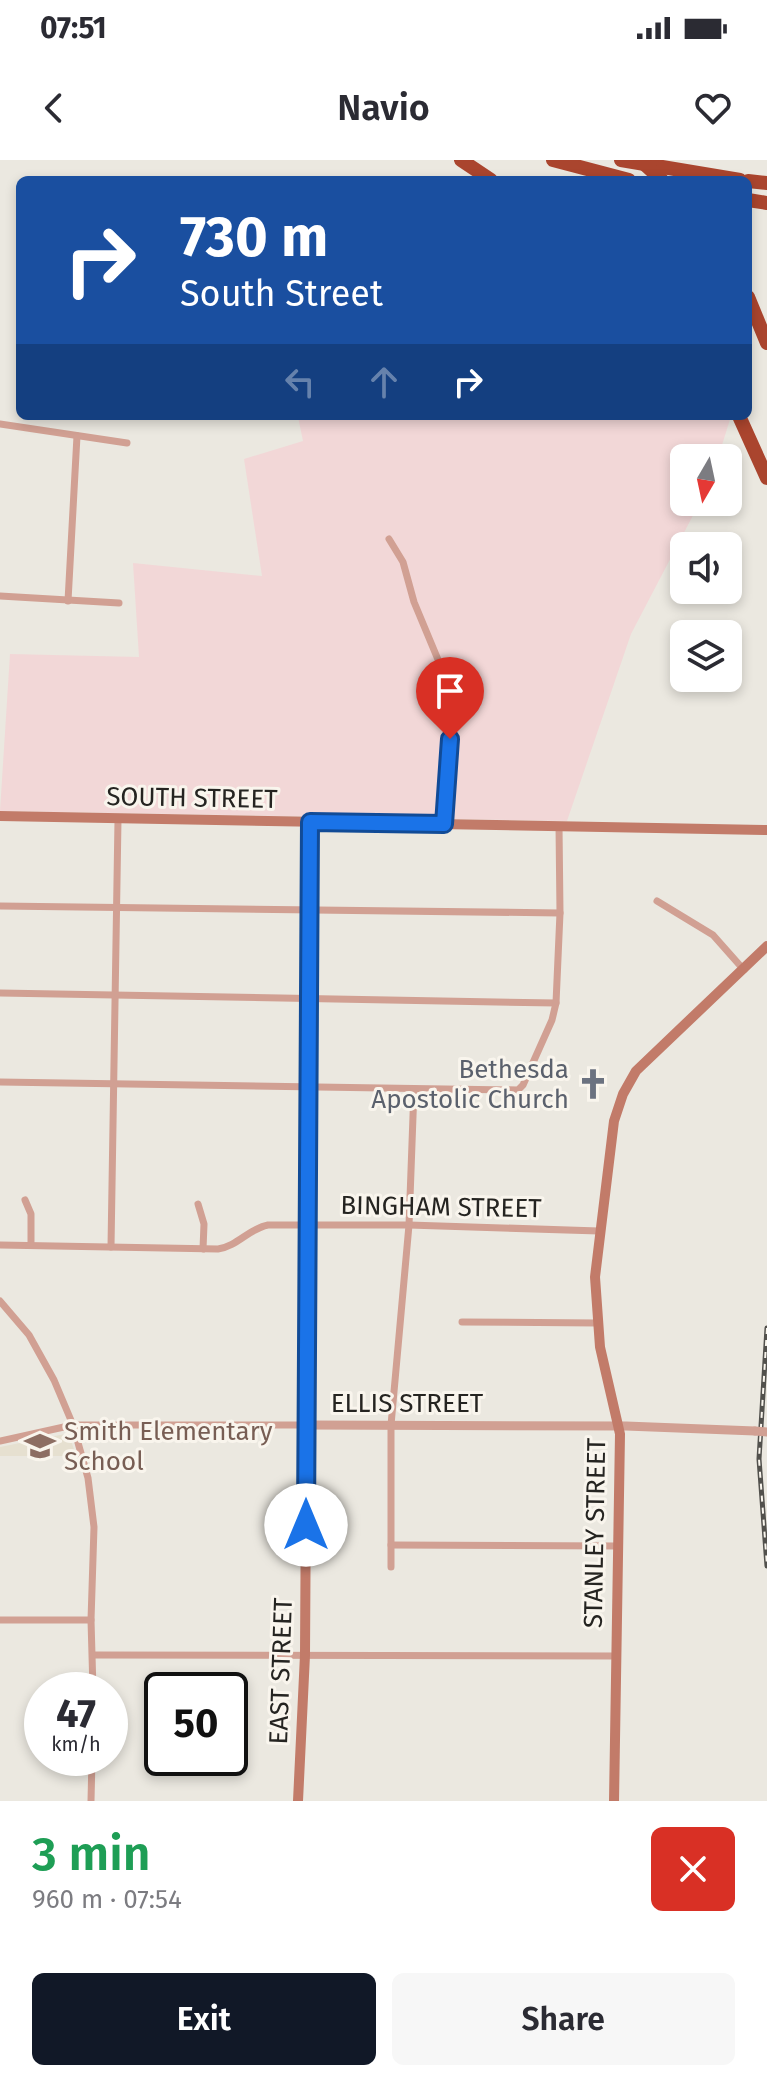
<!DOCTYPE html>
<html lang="en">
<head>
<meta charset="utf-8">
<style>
	:root { --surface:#fff; --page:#f7f7f7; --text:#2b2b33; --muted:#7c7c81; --accent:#111827 }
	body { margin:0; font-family:"Fira Sans",sans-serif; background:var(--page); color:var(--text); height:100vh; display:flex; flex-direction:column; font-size:30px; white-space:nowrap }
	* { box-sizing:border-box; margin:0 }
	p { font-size:26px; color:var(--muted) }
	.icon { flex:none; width:44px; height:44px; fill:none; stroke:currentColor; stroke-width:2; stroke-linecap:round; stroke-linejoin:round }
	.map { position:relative; height:1641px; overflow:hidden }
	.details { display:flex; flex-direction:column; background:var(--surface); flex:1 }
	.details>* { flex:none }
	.guide { position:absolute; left:16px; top:16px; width:736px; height:244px; border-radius:12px; box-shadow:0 4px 12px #0003; background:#1a4fa0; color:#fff; overflow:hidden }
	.needle { width:52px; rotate:189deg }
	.buttons { position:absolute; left:670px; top:284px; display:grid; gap:16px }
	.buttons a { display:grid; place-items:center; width:72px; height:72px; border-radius:12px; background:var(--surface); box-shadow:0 4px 12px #0003; font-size:40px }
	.speed { position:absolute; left:24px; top:1512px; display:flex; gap:16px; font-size:40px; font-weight:700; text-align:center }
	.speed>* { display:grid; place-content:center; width:104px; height:104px; border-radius:50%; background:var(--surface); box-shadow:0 4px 12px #0003; line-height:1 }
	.speed small { font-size:20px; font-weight:400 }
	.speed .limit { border:4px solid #111; border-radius:12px; background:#fff; color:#111 }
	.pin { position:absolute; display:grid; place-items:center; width:68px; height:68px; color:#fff; margin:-82px -34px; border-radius:50% 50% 50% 0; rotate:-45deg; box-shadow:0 0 8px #0007 }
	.pin .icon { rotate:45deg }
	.me { position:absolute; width:88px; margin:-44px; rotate:0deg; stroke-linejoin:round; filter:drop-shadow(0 0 6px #0008) }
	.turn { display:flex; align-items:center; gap:28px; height:168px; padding:0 32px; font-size:36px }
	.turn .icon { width:104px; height:104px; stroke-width:2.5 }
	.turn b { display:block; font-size:56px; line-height:68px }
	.lanes { display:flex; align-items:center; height:76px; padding:0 32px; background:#0003; justify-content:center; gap:40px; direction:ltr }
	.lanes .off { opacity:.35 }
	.round { display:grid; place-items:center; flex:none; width:84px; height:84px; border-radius:12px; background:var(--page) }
	.overview { display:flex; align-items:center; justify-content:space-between; height:136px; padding:0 32px }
	h1 { font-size:48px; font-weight:600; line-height:60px; color:#1e9e55 }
	.cta { display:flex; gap:16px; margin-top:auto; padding:16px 32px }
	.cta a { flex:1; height:92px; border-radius:12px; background:var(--accent); color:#fff; font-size:32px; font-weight:600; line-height:92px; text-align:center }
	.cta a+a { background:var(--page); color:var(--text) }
	.status { display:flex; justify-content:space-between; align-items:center; height:56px; padding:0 40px; background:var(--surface); direction:ltr }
	.status svg { height:22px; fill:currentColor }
	header { display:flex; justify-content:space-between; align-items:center; height:104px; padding:0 32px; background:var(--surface); font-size:36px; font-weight:600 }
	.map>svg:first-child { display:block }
	.industrial { fill:#f2d7d7 }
	.built { fill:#e6e0d0 }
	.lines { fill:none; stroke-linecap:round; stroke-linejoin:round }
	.minor { stroke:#d1a093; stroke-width:7 }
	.tertiary { stroke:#d1a093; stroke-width:9 }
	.secondary { stroke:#c27b69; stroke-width:10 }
	.motorway { stroke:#aa452e; stroke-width:14 }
	.rail-casing { stroke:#52514d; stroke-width:5 }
	.rail { stroke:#f9f5ed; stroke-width:2; stroke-dasharray:6; stroke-linecap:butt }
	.tertiary-bridge { stroke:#d1a093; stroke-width:9 }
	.motorway-bridge { stroke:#aa452e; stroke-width:14 }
	.route-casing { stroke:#114b97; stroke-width:20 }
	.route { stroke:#1a73e8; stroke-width:14 }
	.labels { text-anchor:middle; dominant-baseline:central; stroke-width:6; stroke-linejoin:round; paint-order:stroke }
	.street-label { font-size:26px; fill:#252421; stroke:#f9f5ed }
	.worship-label { font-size:26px; fill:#5b616d; stroke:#f9f5ed; text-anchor:end }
	.education-label { font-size:26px; fill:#785e54; stroke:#f9f5ed; text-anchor:start }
</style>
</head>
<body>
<div class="status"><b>07:51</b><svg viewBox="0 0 49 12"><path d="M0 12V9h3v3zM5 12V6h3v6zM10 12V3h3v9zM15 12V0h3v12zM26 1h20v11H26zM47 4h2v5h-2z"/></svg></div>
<header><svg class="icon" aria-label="back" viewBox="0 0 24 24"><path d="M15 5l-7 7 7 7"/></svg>Navio<svg class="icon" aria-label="heart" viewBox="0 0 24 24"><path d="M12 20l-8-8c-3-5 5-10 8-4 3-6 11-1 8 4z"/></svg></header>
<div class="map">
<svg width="767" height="1641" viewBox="0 0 767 1641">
	<rect width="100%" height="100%" fill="#ebe8e0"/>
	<!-- industrial -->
	<polygon class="industrial" points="731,256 718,298 684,298 684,342 700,342 631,474 567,661 0,651 10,494 139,497 133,403 262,416 244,299 303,281 298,257"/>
	<!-- built -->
	<polygon class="built" points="65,1274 70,1277 76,1296 0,1296 0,1287"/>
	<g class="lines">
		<!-- minor -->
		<g class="minor">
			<polyline points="0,264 127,283"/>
			<polyline points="389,379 403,402 414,442 444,514 451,553 444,664"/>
			<polyline points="0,436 119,443"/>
			<polyline points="68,441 77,276"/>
			<polyline points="657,741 713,775 744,810"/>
			<polyline points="0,746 560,753"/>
			<polyline points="0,833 556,843"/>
			<polyline points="0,922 518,930 523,925 552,860 556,843 560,753 559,666"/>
			<polyline points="25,1040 31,1054 31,1085"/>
			<polyline points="198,1044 204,1064 203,1089"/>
			<path d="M 0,1085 L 218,1089 C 238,1086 248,1069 268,1065 L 409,1065 L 599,1071"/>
			<polyline points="111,1087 118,660"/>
			<polyline points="0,1141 29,1175 54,1220 73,1265 88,1318 94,1367 91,1460 93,1530"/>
			<polyline points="462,1162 597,1163"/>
			<polyline points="0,1281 73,1265 306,1265"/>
			<polyline points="391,1385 618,1386"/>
			<polyline points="391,1407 391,1265 409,1065 414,929"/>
			<polyline points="0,1460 91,1460"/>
			<polyline points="93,1495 616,1496"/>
			<polyline points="91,1641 92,1598"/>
		</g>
		<!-- tertiary -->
		<polyline class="tertiary" points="306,1265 626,1266 755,1271"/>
		<!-- secondary -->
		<g class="secondary">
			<polyline points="0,656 767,670"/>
			<polyline points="298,1641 305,1495 310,662"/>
			<polyline points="614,1641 620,1274 600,1187 595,1117 614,961 623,934 636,911 767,786"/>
		</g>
		<!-- motorway -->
		<g class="motorway">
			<polyline points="461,0 491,20"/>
			<polyline points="553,0 629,20"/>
			<polyline points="621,0 740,20"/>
			<polyline points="748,21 767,23"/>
			<polyline points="748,40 767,43"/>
			<polyline points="748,137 767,183"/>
			<polyline points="739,256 767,318"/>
		</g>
		<defs>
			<polyline id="rail" points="767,1168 759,1299 767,1406"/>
		</defs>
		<!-- rail casing -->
		<use href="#rail" class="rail-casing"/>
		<!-- rail -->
		<use href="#rail" class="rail"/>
		<!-- tertiary-bridge -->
		<polyline class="tertiary-bridge" points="755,1271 767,1272"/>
		<!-- motorway-bridge -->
		<polyline class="motorway-bridge" points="640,0 662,20"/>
	</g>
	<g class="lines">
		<defs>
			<polyline id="route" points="306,1365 310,662 444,664 450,579"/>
		</defs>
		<!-- route casing -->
		<use href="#route" class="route-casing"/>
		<!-- route -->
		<use href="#route" class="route"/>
	</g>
	<!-- icons -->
	<defs>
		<symbol id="church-bare" viewBox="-9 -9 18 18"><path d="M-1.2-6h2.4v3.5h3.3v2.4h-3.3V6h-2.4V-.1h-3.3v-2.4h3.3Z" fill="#6b7280" stroke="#f9f5ed" stroke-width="2.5" paint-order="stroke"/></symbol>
		<symbol id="school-bare" viewBox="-9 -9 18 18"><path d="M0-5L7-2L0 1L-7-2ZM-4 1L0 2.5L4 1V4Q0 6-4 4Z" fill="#8d6e63" stroke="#f9f5ed" stroke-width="2.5" paint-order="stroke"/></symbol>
	</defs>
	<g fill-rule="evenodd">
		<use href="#church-bare" x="571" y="902" width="44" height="44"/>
		<use href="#school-bare" x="18" y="1264" width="44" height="44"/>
	</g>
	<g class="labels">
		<!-- street labels -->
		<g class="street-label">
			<text transform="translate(192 638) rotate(1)">SOUTH STREET</text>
			<text transform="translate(441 1047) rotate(1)">BINGHAM STREET</text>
			<text x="407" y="1243">ELLIS STREET</text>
			<text transform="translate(595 1373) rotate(-89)">STANLEY STREET</text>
			<text transform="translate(281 1511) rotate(-88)">EAST STREET</text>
		</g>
		<!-- worship labels -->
		<g class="worship-label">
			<text x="569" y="909">Bethesda<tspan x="569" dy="30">Apostolic Church</tspan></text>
		</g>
		<!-- education labels -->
		<g class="education-label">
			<text x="64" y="1271">Smith Elementary<tspan x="64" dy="30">School</tspan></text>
		</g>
	</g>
</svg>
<div class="buttons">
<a><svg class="needle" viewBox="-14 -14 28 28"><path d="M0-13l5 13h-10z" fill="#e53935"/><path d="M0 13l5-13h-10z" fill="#7c7c81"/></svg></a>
<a><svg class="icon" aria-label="sound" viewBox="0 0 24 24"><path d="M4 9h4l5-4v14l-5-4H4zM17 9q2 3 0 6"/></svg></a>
<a><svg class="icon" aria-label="layers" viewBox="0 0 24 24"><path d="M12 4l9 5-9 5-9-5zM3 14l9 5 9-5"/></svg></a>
</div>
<div class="speed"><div>47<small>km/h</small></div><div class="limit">50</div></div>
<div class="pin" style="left:450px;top:579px;background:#d93025"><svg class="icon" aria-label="arrive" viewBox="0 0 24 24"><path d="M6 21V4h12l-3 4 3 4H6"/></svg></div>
<svg class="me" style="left:306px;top:1365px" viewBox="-20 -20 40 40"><circle r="19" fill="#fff"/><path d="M0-13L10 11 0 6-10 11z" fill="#1a73e8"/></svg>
<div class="guide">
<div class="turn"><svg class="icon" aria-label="right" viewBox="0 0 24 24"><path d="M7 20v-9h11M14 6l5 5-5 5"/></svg><div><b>730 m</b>South Street</div></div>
<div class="lanes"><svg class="icon off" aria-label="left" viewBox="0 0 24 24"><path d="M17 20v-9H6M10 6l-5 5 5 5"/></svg><svg class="icon off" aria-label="ahead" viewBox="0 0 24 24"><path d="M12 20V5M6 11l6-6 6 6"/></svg><svg class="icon" aria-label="right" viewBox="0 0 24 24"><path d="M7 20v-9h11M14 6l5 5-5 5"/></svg></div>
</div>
</div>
<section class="details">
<div class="overview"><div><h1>3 min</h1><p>960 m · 07:54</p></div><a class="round" style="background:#d93025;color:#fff"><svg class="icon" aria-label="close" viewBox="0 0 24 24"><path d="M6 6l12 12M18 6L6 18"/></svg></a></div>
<div class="cta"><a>Exit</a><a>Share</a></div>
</section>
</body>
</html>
